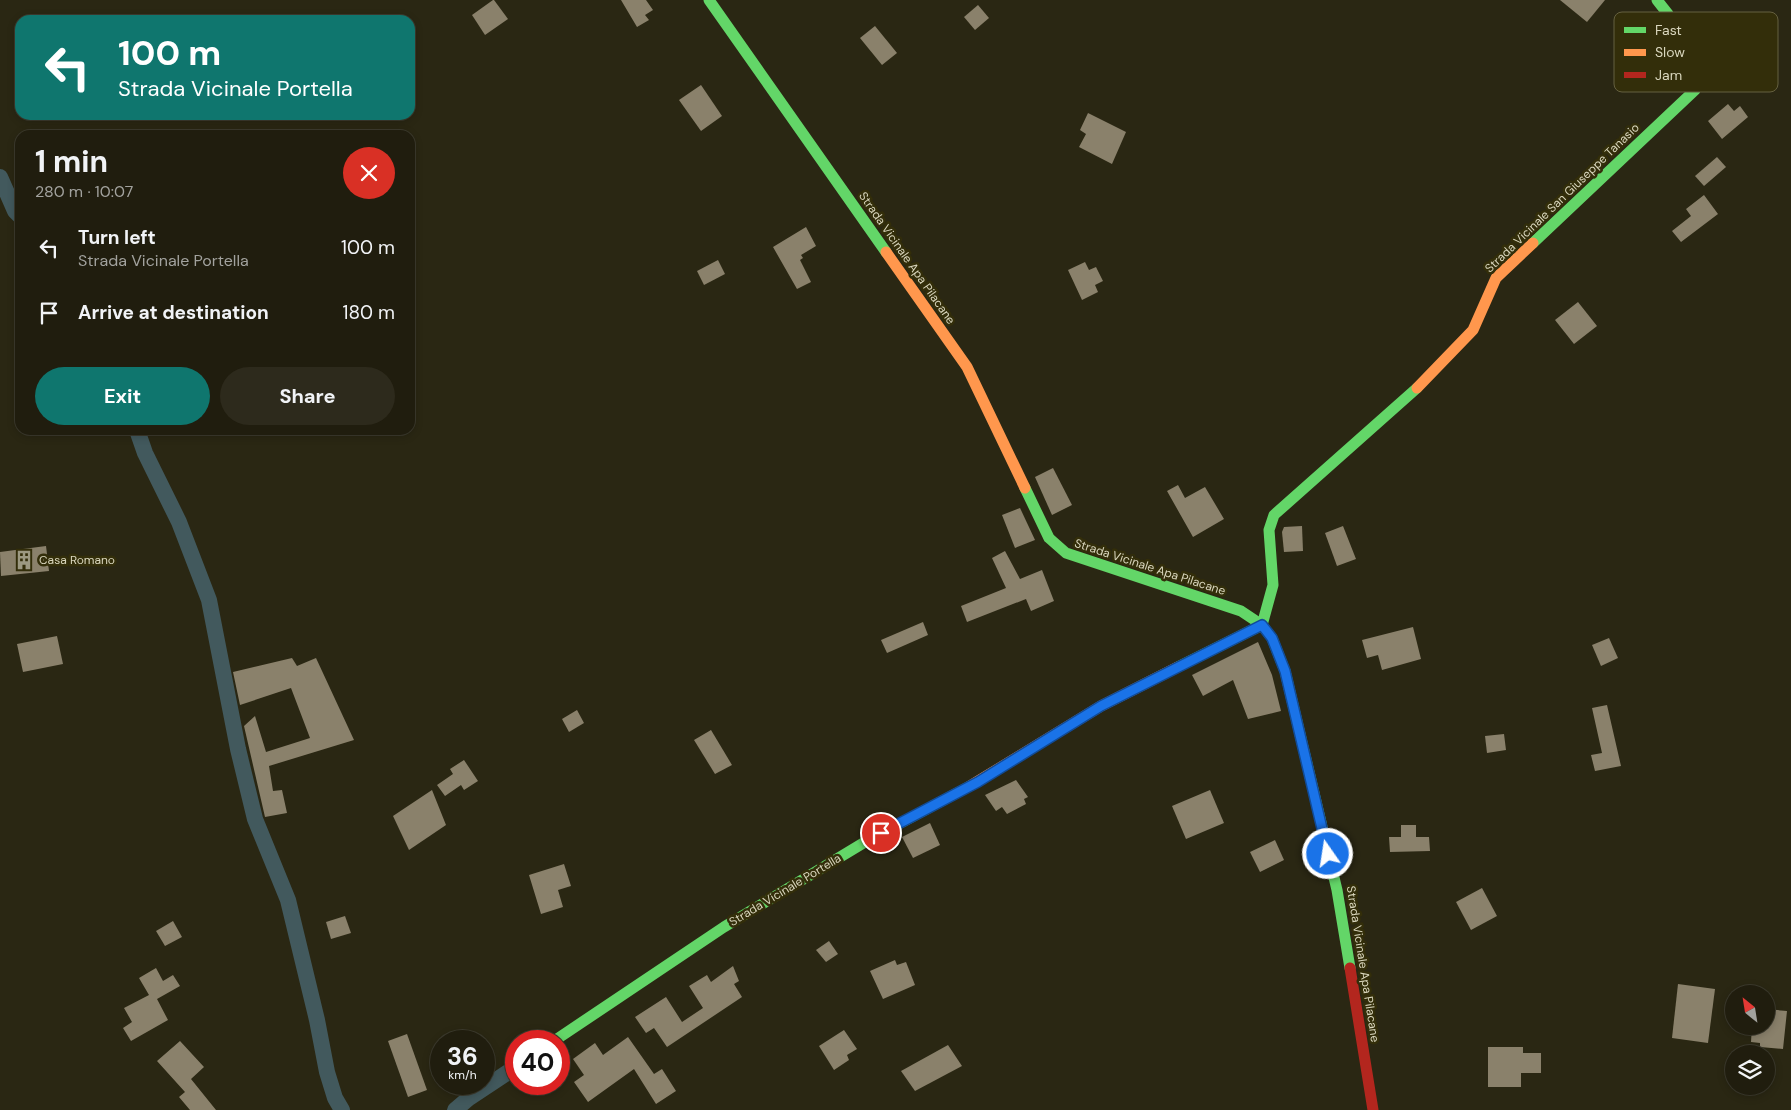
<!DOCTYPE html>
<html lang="en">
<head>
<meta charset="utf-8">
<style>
	:root { --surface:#201d0e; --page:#2d2a1c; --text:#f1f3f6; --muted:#a2a29e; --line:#3d3b2e; --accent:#0f766e }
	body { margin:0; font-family:"DM Sans",sans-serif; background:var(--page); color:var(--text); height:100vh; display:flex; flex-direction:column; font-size:19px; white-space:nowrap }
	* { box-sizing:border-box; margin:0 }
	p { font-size:16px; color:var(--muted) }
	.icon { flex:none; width:28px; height:28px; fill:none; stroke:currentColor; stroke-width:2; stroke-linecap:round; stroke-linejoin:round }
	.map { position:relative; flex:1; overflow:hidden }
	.sheet { position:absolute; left:15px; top:130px; width:400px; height:305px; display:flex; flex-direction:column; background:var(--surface); border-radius:15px; box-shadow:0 2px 8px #0003,0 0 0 1px var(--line) }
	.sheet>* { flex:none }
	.banner { position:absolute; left:15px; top:15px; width:400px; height:105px; border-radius:15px; box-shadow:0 2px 8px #0003,0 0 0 1px var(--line); background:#0f766e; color:#fff; overflow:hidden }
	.needle { width:32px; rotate:330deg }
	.controls { position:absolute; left:1725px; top:985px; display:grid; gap:10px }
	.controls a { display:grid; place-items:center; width:50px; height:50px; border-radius:50%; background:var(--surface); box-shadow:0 2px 8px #0003,0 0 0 1px var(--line); font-size:25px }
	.speed { position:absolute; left:430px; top:1030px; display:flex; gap:10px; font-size:25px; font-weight:700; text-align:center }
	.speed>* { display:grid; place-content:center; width:65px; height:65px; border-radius:50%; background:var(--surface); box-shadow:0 2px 8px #0003,0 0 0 1px var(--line); line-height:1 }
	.speed small { font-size:12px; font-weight:400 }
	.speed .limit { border:8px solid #d22; background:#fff; color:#111 }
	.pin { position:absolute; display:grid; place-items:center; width:42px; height:42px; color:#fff; margin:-21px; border:2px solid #fff; border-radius:50%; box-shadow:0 1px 5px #0007 }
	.me { position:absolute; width:55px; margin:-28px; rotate:347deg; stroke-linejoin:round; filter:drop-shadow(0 0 4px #0008) }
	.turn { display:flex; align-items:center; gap:18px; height:105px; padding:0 20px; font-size:22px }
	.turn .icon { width:65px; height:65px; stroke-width:2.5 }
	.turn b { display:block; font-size:35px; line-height:42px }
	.round { display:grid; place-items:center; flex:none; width:52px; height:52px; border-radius:26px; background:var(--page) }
	.headline { display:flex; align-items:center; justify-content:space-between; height:85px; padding:0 20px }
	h1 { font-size:30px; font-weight:700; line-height:38px }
	.action { display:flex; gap:10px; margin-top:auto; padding:10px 20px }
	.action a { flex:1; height:58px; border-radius:30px; background:var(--accent); color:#fff; font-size:20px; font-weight:700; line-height:58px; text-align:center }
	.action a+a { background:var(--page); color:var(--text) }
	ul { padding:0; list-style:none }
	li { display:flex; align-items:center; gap:15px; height:65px; padding:0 20px }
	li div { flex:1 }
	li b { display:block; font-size:19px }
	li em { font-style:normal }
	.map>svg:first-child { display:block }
	.building { fill:#8a816b }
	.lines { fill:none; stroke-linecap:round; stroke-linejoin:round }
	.street { stroke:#42595d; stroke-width:16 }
	.fast { stroke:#63d668; stroke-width:11 }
	.slow { stroke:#ff974d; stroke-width:11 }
	.jam { stroke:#b3261e; stroke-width:11 }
	.route-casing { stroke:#114b97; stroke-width:12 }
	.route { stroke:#1a73e8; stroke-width:9 }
	.labels { text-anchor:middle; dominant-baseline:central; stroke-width:5; stroke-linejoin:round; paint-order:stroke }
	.street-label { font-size:12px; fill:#d9d6bd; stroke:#332e0a }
	.poi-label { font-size:12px; fill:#d9d6bd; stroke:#332e0a; text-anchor:start }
	.key { fill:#332e0a; stroke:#656040; stroke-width:1 }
	.key-label { font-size:14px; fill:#d9d6bd }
</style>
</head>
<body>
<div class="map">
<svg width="1791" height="1110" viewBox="0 0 1791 1110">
	<rect width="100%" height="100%" fill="#2a2713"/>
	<!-- building -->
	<g class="building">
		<polygon points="493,0 494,0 508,19 485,35 472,15"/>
		<polygon points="621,0 646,0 653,10 645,15 649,20 637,27"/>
		<polygon points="1560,0 1605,0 1587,22"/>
		<polygon points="978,5 989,18 975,30 964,17"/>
		<polygon points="875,26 897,53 882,65 860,38"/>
		<polygon points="701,85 722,116 701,131 679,100"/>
		<polygon points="1728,104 1734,111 1740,106 1748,117 1722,139 1708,121"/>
		<polygon points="1088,113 1126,132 1112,164 1079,147 1086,134 1080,130"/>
		<polygon points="1717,157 1726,167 1704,186 1695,176"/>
		<polygon points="1704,195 1718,214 1681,242 1672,231 1691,216 1686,209"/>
		<polygon points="806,227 816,246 801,255 803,258 800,260 811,282 797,289 773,247"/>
		<polygon points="718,260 725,274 704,285 697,271"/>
		<polygon points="1085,262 1089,270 1096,267 1103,281 1095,285 1098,292 1082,300 1068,270"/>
		<polygon points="1578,302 1597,326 1574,344 1555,320"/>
		<polygon points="1053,468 1072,505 1052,515 1035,477"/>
		<polygon points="1178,485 1185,498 1205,487 1224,519 1193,537 1167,491"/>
		<polygon points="1020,508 1035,540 1015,548 1002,515"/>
		<polygon points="1302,526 1303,551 1284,552 1282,532 1284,527"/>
		<polygon points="1343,526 1356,559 1337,566 1325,533"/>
		<polygon points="46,546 49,571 1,576 0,552"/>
		<polygon points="1005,551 1020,579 1042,570 1054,601 1031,611 1026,599 967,622 961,606 1006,588 992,558"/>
		<polygon points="923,622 928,635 887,653 881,640"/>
		<polygon points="1413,627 1421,659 1382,670 1378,655 1367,658 1362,640"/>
		<polygon points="57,636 63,664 23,672 17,644"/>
		<polygon points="1609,638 1618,658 1601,666 1592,645"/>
		<polygon points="1258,642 1272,675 1281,711 1248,719 1233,680 1203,696 1192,675"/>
		<polygon points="292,658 297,666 316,658 354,740 269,766 273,791 282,790 287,813 265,817 244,726 255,716 266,752 310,738 291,688 240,705 233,672"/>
		<polygon points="1607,705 1621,766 1595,771 1591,755 1602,753 1592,708"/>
		<polygon points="577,710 584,723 569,732 562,719"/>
		<polygon points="711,730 732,765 715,774 694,740"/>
		<polygon points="1504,734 1506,750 1487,753 1485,736"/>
		<polygon points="464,760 478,781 464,790 461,785 445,796 437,785 453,774 450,769"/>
		<polygon points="1016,780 1028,797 1024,799 1026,804 1007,814 1002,807 996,811 985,795"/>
		<polygon points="432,790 446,825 409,850 393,816"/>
		<polygon points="1210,790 1224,823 1186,839 1172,806"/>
		<polygon points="930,823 940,845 913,858 902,837"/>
		<polygon points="1401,825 1416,825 1416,837 1429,837 1430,851 1390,852 1389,837 1401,837"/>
		<polygon points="1275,840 1284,860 1260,872 1250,852"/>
		<polygon points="564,864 571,886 558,890 563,907 541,914 529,875"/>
		<polygon points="1482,888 1497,916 1471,930 1456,902"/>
		<polygon points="345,916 351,933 331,939 326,922"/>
		<polygon points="173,921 182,937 165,946 156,931"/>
		<polygon points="829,941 838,954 826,962 816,950"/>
		<polygon points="895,960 897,965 906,962 915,985 883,999 870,971"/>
		<polygon points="733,966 739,981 734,984 742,997 667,1047 654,1028 646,1033 635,1017 666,997 682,1022 703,1008 689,986 707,975 711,982"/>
		<polygon points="156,968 163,981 173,975 180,986 157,999 168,1020 131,1041 123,1028 132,1022 124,1008 149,995 139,978"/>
		<polygon points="1678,984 1715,989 1708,1043 1672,1038"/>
		<polygon points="1766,1009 1787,1011 1783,1049 1760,1047 1760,1043 1751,1042 1752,1026 1766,1026"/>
		<polygon points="844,1030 857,1049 847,1055 849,1060 834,1070 819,1046"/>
		<polygon points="407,1034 427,1090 408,1097 388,1041"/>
		<polygon points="628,1037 654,1074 662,1069 676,1091 656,1104 634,1069 588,1102 574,1082 584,1075 573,1059 595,1043 603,1055"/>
		<polygon points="180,1041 204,1067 191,1079 216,1110 190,1110 179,1097 185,1092 157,1061"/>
		<polygon points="948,1045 962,1066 915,1091 901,1071"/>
		<polygon points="1488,1047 1523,1047 1523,1053 1541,1053 1541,1073 1521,1073 1521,1087 1488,1087"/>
	</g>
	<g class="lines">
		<!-- street -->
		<g class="street">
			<polyline points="0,177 15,211 20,216"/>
			<polyline points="137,430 145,453 179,522 209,600 238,749 255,819 288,900 317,1020 327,1072 335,1098 342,1110"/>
			<polyline points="455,1110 469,1098 516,1067"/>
		</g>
		<!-- fast -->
		<g class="fast">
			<polyline points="709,0 886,252"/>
			<polyline points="1533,243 1695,90 1701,76 1668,14 1657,0"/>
			<polyline points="1025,488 1049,538 1066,553 1241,611 1262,625 1272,638 1285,671 1337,890 1350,968"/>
			<polyline points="1178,667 1262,625 1273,585 1269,530 1274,515 1417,388"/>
			<polyline points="554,1041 724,927 865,842 970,786"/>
		</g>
		<!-- slow -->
		<g class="slow">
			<polyline points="886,252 967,367 1025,488"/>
			<polyline points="1417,388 1473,330 1496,278 1533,243"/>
			<polyline points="970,786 1101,706 1178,667"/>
		</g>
		<!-- jam -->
		<polyline class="jam" points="1350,968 1373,1110"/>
	</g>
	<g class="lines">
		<defs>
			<polyline id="route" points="881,833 978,782 1101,706 1262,625 1272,638 1285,671 1328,854"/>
		</defs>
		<!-- route casing -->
		<use href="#route" class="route-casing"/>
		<!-- route -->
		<use href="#route" class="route"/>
	</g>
	<!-- icons -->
	<defs>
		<symbol id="building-bare" viewBox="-9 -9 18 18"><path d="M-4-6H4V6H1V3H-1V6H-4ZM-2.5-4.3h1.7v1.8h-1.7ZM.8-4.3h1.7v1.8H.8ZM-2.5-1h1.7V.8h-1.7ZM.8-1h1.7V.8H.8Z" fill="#9c9982" stroke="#332e0a" stroke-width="2.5" paint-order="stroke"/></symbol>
	</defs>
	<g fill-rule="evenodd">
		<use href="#building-bare" x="10" y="546" width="28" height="28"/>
	</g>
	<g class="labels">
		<!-- street labels -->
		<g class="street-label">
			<text transform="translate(1562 198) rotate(-44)">Strada Vicinale San Giuseppe Tanasio</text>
			<text transform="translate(907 258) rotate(55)">Strada Vicinale Apa Pilacane</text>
			<text transform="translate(1150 567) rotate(18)">Strada Vicinale Apa Pilacane</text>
			<text transform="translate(785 890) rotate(-31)">Strada Vicinale Portella</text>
			<text transform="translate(1363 964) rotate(81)">Strada Vicinale Apa Pilacane</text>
		</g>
		<!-- poi labels -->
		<g class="poi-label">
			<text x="39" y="560">Casa Romano</text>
		</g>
	</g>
	<!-- legend -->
	<rect x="1614" y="12" width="164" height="80" rx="8" class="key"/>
	<rect x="1624" y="27" width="22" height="6" fill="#63d668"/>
	<rect x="1624" y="49" width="22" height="7" fill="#ff974d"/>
	<rect x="1624" y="72" width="22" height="6" fill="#b3261e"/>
	<g class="key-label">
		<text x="1655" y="35">Fast</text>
		<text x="1655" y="57">Slow</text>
		<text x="1655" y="80">Jam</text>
	</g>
</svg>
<div class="controls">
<a><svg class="needle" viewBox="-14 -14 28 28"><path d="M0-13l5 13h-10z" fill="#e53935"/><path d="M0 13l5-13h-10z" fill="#a2a29e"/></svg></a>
<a><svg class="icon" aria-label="layers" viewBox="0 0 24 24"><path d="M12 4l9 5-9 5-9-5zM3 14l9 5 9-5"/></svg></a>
</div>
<div class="speed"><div>36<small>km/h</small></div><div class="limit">40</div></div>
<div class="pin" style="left:881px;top:833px;background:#d93025"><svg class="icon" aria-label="arrive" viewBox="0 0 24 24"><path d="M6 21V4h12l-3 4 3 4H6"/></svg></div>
<svg class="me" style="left:1328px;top:854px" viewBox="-20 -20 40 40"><circle r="17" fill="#1a73e8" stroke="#fff" stroke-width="3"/><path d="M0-11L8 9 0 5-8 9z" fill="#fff"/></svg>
<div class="banner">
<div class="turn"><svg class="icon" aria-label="left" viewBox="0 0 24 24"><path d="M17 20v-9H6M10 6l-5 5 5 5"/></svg><div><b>100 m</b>Strada Vicinale Portella</div></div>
</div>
<section class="sheet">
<div class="headline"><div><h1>1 min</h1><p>280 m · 10:07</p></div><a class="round" style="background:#d93025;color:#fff"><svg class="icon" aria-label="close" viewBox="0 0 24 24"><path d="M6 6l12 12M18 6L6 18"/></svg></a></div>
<ul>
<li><svg class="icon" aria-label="left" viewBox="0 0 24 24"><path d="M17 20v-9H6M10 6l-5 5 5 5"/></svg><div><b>Turn left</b><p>Strada Vicinale Portella</p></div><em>100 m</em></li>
<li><svg class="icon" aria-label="arrive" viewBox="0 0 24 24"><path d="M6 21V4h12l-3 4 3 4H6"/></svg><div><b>Arrive at destination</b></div><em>180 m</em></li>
</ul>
<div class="action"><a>Exit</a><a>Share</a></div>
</section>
</div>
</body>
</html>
